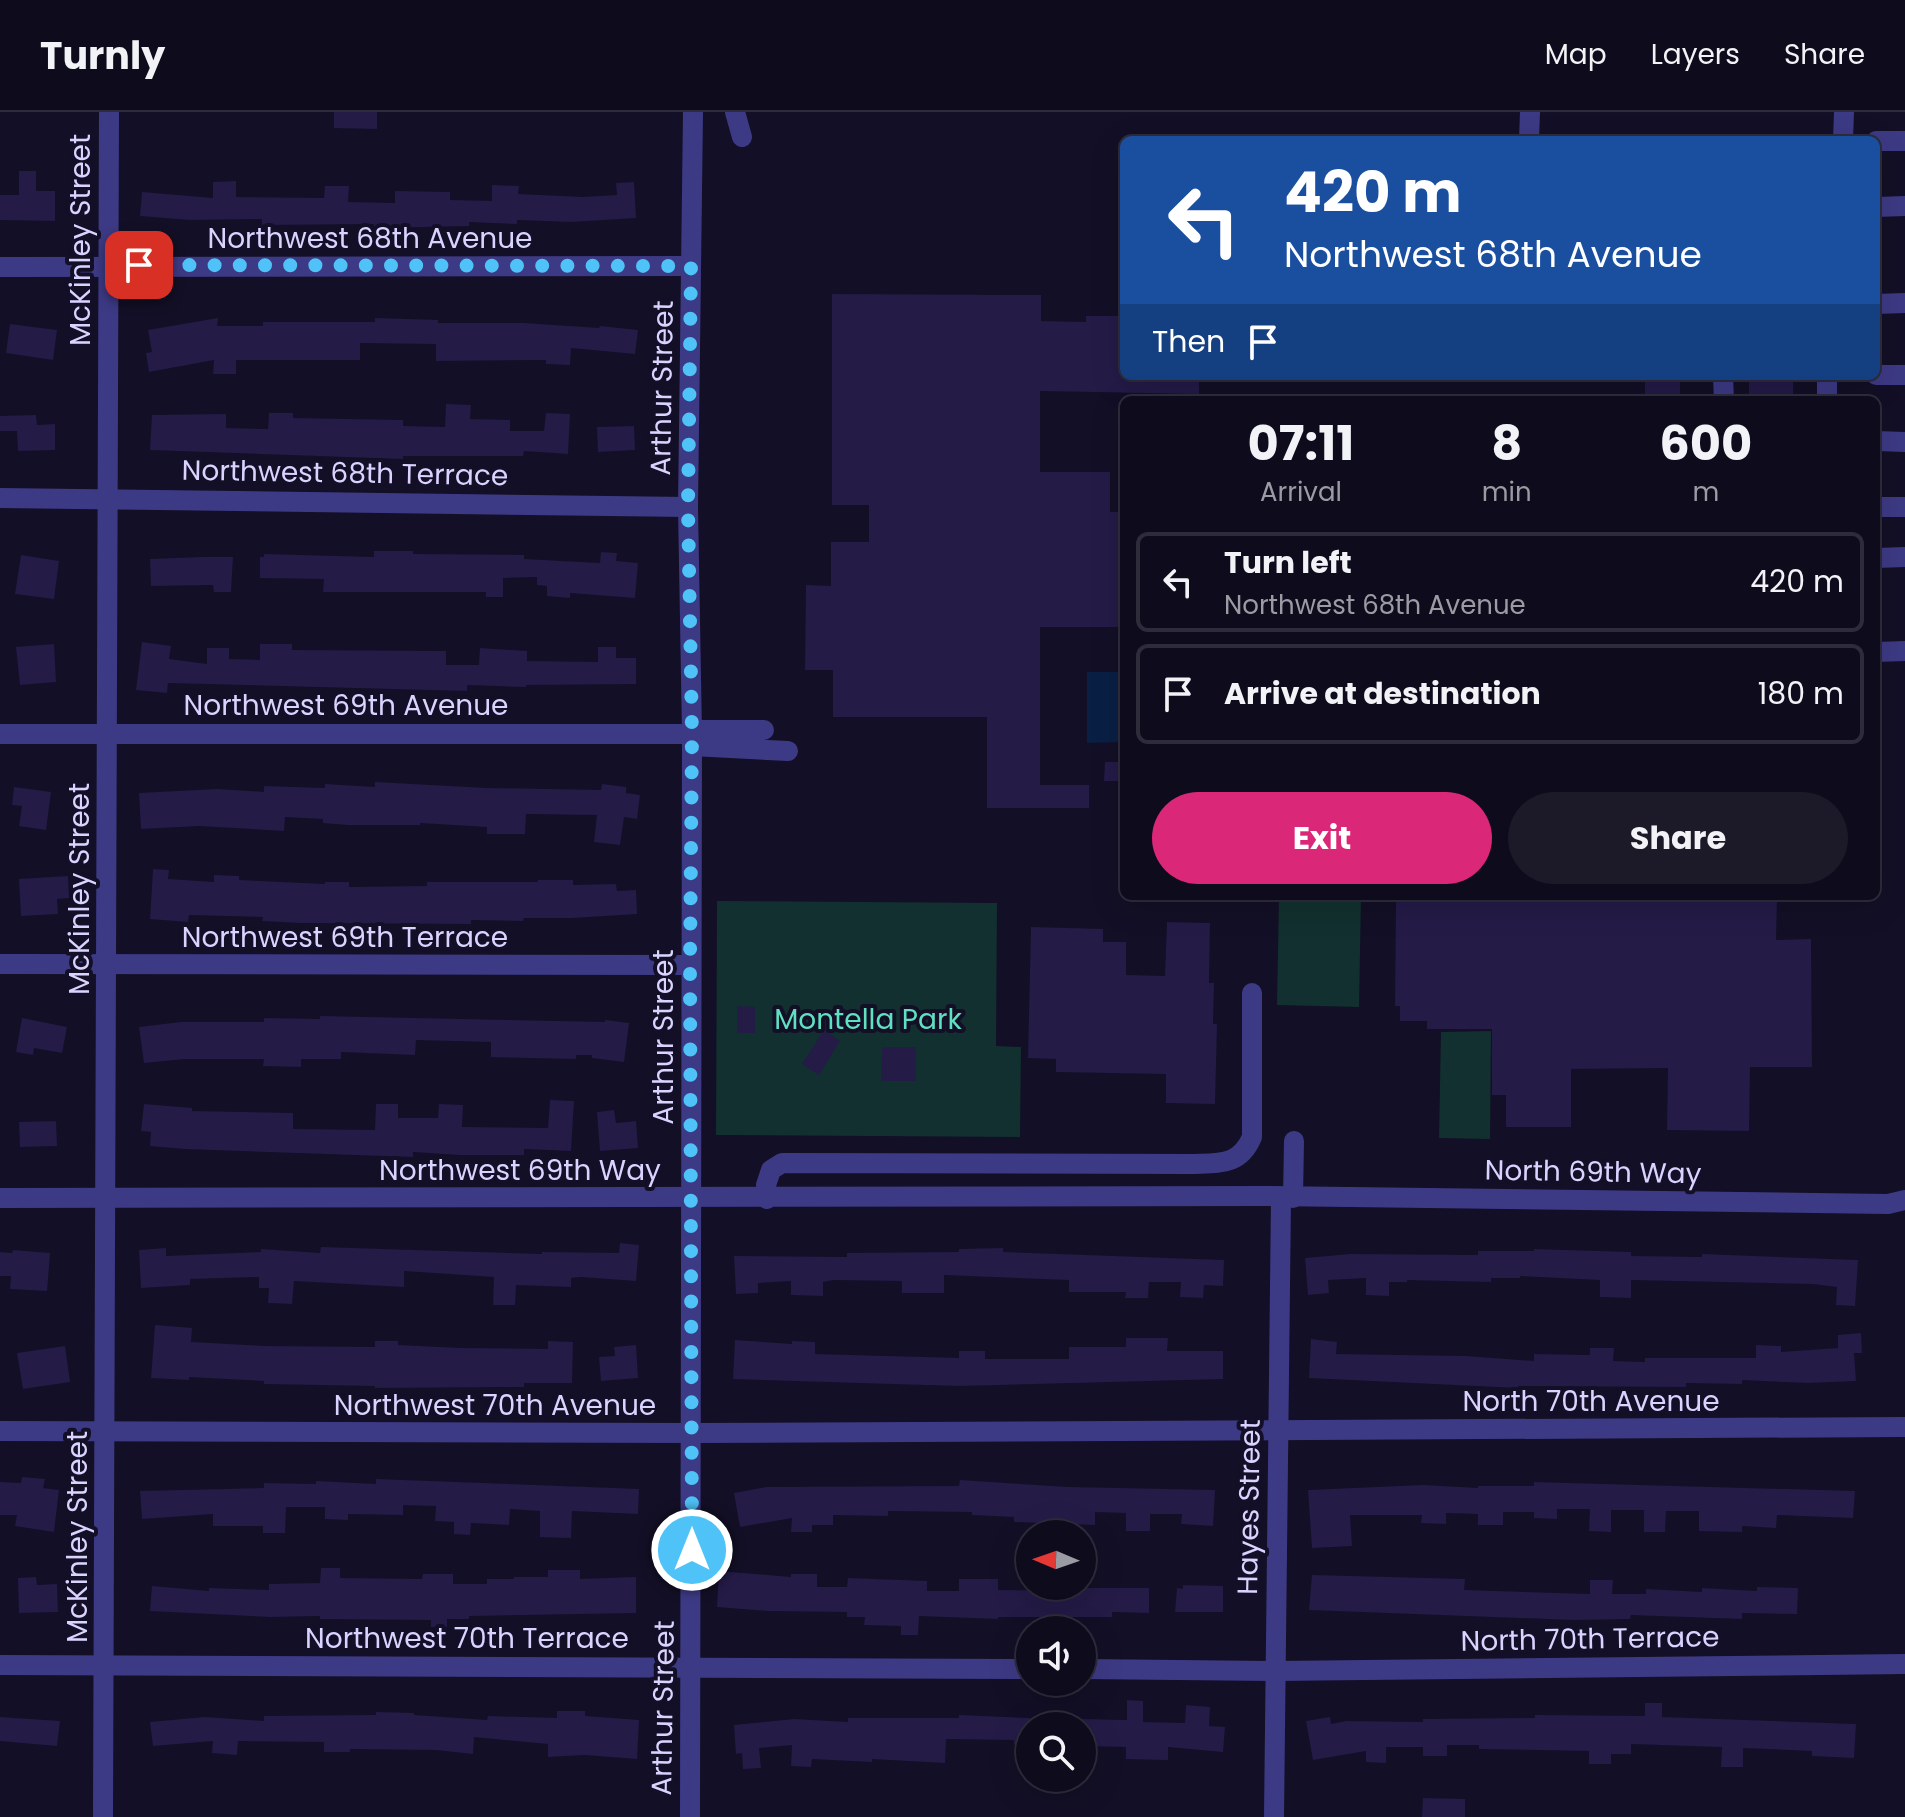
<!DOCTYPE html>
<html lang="en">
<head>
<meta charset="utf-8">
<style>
	:root { --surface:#0e0b1c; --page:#1c1929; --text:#f1f3f6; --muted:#9b9ba3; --line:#2e2b3b; --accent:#db2777 }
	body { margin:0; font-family:Poppins,sans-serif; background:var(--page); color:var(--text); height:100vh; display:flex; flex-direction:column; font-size:30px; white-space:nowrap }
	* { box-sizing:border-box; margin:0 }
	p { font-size:26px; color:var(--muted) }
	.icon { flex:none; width:44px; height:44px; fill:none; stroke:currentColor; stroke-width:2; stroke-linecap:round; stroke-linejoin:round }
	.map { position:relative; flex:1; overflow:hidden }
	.side { position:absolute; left:1120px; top:284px; width:760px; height:504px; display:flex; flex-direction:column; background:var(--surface); border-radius:12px; box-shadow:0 8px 32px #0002,0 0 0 2px var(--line) }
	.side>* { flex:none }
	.hud { position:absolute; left:1120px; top:24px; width:760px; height:244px; border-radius:12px; box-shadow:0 8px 32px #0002,0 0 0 2px var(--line); background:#1a4fa0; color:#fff; overflow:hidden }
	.needle { width:52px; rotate:272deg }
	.controls { position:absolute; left:1016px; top:1408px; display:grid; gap:16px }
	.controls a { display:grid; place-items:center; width:80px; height:80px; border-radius:50%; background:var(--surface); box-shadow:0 8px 32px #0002,0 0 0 2px var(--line); font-size:40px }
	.pin { position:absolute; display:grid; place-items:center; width:68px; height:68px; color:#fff; margin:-34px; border-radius:16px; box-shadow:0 4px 12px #0006 }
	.me { position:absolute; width:88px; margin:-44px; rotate:0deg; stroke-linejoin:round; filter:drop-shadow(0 0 6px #0008) }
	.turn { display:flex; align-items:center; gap:28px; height:168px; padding:0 32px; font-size:36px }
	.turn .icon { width:104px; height:104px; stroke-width:2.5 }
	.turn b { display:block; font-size:56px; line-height:68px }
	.then { display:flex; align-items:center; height:76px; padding:0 32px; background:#0003; gap:16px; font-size:30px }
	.eta { display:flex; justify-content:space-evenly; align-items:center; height:136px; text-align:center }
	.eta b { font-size:48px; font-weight:700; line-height:56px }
	.action { display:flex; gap:16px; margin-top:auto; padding:16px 32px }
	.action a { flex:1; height:92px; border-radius:48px; background:var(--accent); color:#fff; font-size:32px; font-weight:700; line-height:92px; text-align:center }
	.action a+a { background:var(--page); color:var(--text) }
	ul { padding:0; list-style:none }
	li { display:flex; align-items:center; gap:24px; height:100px; margin:0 16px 12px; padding:0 16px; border:4px solid var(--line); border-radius:12px }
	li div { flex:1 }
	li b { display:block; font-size:30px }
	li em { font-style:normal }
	header { display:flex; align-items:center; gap:48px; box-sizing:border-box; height:112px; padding:0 40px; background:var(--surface); border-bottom:2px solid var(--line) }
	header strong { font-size:38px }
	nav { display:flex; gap:44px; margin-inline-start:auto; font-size:28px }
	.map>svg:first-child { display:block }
	.green { fill:#12302f }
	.water { fill:#0a1f44 }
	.building { fill:#241b47 }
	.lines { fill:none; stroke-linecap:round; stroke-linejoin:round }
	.minor { stroke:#3d3a85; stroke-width:20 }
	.route { stroke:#4fc3f7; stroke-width:14; stroke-dasharray:0 25.2 }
	.labels { text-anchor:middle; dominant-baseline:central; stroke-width:8; stroke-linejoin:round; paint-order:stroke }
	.street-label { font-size:28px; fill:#d9d4ff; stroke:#130f26 }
	.park-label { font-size:28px; fill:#5fe0c0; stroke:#130f26 }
</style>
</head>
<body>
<header>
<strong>Turnly</strong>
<nav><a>Map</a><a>Layers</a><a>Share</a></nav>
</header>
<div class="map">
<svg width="1905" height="1705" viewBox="0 0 1905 1705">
	<rect width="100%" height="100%" fill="#130f26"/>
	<!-- green -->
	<g class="green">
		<polygon points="1279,784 1361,784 1359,895 1277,893"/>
		<polygon points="717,789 997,791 996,934 1021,935 1020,1025 716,1023"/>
		<polygon points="1491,919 1490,1027 1439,1026 1441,920"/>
	</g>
	<!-- water -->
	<polygon class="water" points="1087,560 1124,560 1124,630 1087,631"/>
	<!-- building -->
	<g class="building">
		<polygon points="334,0 377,0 377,17 334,16"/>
		<polygon points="19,59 36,59 36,79 55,79 55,109 0,108 0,83 19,83"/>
		<polygon points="236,69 236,85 324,86 325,74 349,74 348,90 395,91 395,79 450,80 450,88 492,89 492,73 519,74 518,82 583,85 617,83 616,71 634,70 636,106 571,110 517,108 517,112 469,110 469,114 374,116 374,112 262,113 262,107 190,108 140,104 142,80 213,86 213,70"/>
		<polygon points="832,182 1041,183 1041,209 1086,210 1086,204 1124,204 1124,264 1199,264 1199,282 1040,279 1040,360 1110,360 1110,400 1124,400 1124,515 1040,515 1040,673 1089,673 1089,696 987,696 987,605 833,605 833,558 805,558 806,473 831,474 831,430 869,430 869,393 832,393"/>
		<polygon points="218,206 217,214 263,214 263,210 375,210 375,206 438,208 438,211 524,211 599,216 600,214 638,218 635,242 571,236 570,253 546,252 546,248 436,249 436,232 360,231 360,248 236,248 236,262 213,262 214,248 149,260 146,241 152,240 148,218"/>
		<polygon points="10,212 57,218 53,248 6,241"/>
		<rect x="1645" y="264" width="35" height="24"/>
		<rect x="1749" y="264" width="44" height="24"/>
		<polygon points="446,292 471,293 470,307 510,308 510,319 544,319 546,301 570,302 568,342 524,339 523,344 403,344 403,347 150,338 152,303 226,302 226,316 268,317 269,301 293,301 293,306 403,308 403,314 445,315"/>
		<polygon points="36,303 37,313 55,312 55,338 18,339 17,319 0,319 0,304"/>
		<polygon points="634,314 635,338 598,340 597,315"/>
		<polygon points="374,439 413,439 413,442 524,443 524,447 600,451 601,440 617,441 616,449 638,451 635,486 570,481 570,486 547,484 547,474 537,473 537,465 503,466 503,485 486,485 486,480 323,480 324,467 260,466 260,445 264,445 264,442 374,445"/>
		<polygon points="21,443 59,449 54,487 15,482"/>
		<polygon points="204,445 233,445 231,480 214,480 213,473 151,474 150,447"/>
		<polygon points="142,530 171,534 169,547 207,552 207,536 229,536 229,547 260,548 260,532 292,532 292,538 446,539 446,553 479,553 480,536 527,539 527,549 598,550 598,535 616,535 616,546 636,546 636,572 526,573 526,575 467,573 467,579 168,571 167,581 136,578"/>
		<polygon points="54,532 56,570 20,573 16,535"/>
		<polygon points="1105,650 1124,650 1124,669 1104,669"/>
		<polygon points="375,670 487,676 601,678 602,672 626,675 626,681 640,683 637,707 624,705 620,733 594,730 597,703 526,702 525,722 487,722 487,715 420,711 420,713 348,713 323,711 323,707 285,705 284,719 199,714 141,717 139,681 217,677 264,680 264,674 325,676 325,672 375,675"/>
		<polygon points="14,675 51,680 46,718 19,714 22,694 12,693"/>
		<polygon points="153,757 169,758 168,767 214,770 214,763 239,764 239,768 325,772 325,770 349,770 349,775 427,774 427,770 538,770 538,768 573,768 573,773 616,772 617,779 636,778 637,802 572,806 524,806 523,809 471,808 471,812 300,811 262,809 263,805 189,803 188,810 150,807"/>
		<polygon points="68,764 69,786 57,787 58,802 21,804 19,767"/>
		<polygon points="1523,784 1777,784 1776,828 1811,827 1812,955 1750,955 1749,1019 1667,1018 1668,956 1571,957 1571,1015 1506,1015 1506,983 1492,983 1492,917 1427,917 1427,909 1400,909 1400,894 1395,894 1396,788 1490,789 1490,785"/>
		<polygon points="1167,810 1210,811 1209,871 1214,871 1213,912 1217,912 1215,992 1166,991 1166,962 1056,960 1056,947 1028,946 1031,815 1103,817 1103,830 1126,830 1126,863 1165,864"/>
		<polygon points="737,894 755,895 755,921 737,921"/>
		<polygon points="320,904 605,910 605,908 629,911 624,950 592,946 592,943 576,943 576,947 491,945 491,930 416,928 415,943 341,940 341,947 301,947 301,955 263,954 264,947 185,947 144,951 139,915 181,910 264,910 264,906 320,907"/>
		<polygon points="22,906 67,915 62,941 34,936 33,943 16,940"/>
		<polygon points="824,918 840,929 819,963 802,952"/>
		<polygon points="882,935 916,935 916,969 881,969"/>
		<polygon points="550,988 574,989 571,1039 524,1037 524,1043 460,1043 413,1040 413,1045 184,1037 150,1034 151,1020 141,1019 144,992 192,996 192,999 293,1001 293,1017 375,1018 376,992 398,992 398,1006 438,1006 439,992 463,993 462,1015 548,1016"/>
		<polygon points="614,998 616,1011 636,1009 638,1036 600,1039 597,1000"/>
		<polygon points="56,1009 57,1034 20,1035 19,1010"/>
		<polygon points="620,1131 639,1133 636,1169 581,1165 571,1166 571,1175 516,1173 515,1193 493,1193 494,1165 404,1159 404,1175 294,1169 292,1192 268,1191 269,1176 259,1176 259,1165 190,1167 190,1173 141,1176 139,1138 166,1136 166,1144 261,1140 261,1137 320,1141 321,1135 542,1142 542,1140 619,1141"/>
		<polygon points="1003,1136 1003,1140 1224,1148 1223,1174 1204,1173 1203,1186 1180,1185 1181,1170 1149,1170 1148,1186 1125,1186 1126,1180 1069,1180 1069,1168 944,1163 944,1181 902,1181 902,1169 833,1168 823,1170 823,1184 791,1183 791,1169 758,1171 758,1181 736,1182 734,1144 847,1145 847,1141 959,1140 959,1137"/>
		<polygon points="1534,1137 1631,1140 1631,1144 1702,1145 1702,1142 1858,1148 1855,1194 1836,1193 1837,1175 1813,1172 1631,1168 1631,1186 1600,1185 1600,1168 1520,1164 1520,1166 1491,1166 1491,1170 1407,1168 1407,1170 1389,1170 1389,1184 1366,1183 1366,1166 1328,1168 1329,1181 1308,1183 1305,1146 1350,1142 1478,1143 1478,1139 1534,1139"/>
		<polygon points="13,1138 50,1141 47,1179 10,1177 11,1164 0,1164 0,1140 12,1141"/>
		<polygon points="155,1213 192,1216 191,1230 264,1234 375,1235 375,1229 398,1229 398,1233 461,1236 548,1237 548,1229 573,1230 572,1271 524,1271 524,1275 375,1276 375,1274 264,1272 264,1269 189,1265 189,1268 151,1266"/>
		<polygon points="1861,1221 1862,1241 1854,1241 1856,1269 1808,1271 1742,1268 1742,1272 1686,1271 1686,1275 1518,1274 1518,1276 1309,1266 1311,1227 1337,1230 1336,1242 1466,1244 1534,1249 1534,1242 1590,1243 1590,1236 1614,1236 1613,1249 1645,1250 1645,1246 1756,1246 1756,1233 1781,1234 1781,1240 1838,1236 1838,1223"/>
		<polygon points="1126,1226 1168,1226 1167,1239 1223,1239 1223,1267 959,1274 733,1267 735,1228 792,1232 792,1229 815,1230 815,1242 959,1246 959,1239 985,1239 985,1247 1069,1247 1069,1235 1126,1235"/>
		<polygon points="636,1233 638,1266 601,1269 599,1245 615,1244 614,1235"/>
		<polygon points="65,1234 70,1270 23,1277 17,1241"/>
		<polygon points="22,1365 45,1367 43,1376 59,1378 54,1420 15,1414 17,1403 0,1403 0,1370 21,1371"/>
		<polygon points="376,1367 639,1377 638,1402 572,1399 571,1426 540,1425 540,1399 510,1397 509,1413 471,1411 470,1423 454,1422 454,1410 435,1409 436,1394 403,1393 403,1403 348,1402 348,1408 325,1407 325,1395 286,1395 285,1421 263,1421 263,1414 213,1414 213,1402 142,1407 140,1379 264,1376 264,1371 316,1372 316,1369 376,1372"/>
		<polygon points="960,1368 1068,1375 1215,1378 1213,1414 1181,1412 1182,1402 1150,1402 1150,1419 1126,1419 1126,1401 1095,1400 1095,1413 1014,1410 1014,1405 972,1403 972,1400 888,1399 888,1404 833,1403 833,1413 812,1413 812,1420 791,1420 792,1406 740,1415 734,1381 767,1375 959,1374"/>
		<polygon points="1534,1370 1855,1379 1853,1406 1777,1403 1776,1416 1742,1414 1742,1420 1699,1419 1699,1399 1666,1399 1665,1420 1644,1420 1644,1398 1611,1398 1611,1420 1589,1419 1590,1397 1557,1397 1557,1407 1534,1406 1534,1400 1503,1400 1503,1413 1478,1413 1478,1402 1446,1401 1446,1412 1421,1411 1422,1403 1350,1403 1352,1434 1312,1436 1308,1378 1423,1373 1478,1376 1478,1374 1534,1374"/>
		<polygon points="321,1456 340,1456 340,1466 422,1467 423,1462 453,1462 453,1472 487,1472 487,1467 514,1467 514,1465 548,1465 548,1458 580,1458 580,1467 636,1465 636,1501 469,1504 469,1507 447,1507 447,1515 431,1515 431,1508 320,1507 320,1504 270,1505 150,1499 152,1474 209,1479 209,1476 269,1478 269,1472 320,1471"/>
		<polygon points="719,1459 791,1465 791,1462 817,1462 817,1475 847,1475 848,1466 927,1469 927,1479 959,1479 959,1467 998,1467 998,1478 1071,1479 1071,1476 1149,1476 1149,1501 1112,1500 1112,1505 998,1505 998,1507 919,1504 918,1523 901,1523 901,1514 864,1513 865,1505 847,1505 847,1500 768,1499 717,1495"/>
		<polygon points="1312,1463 1465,1467 1464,1478 1590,1482 1590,1468 1613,1468 1612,1482 1646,1482 1646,1477 1702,1480 1702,1476 1757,1479 1757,1475 1798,1476 1797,1502 1742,1501 1742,1507 1631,1503 1630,1507 1574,1508 1309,1498"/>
		<polygon points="36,1465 37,1473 57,1472 58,1500 19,1501 18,1466"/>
		<polygon points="1183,1473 1223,1474 1223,1500 1175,1500 1177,1476 1183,1477"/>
		<polygon points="1127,1588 1143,1589 1143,1610 1185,1611 1186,1593 1210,1595 1209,1614 1225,1615 1223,1640 1168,1635 1168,1648 1126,1647 1126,1635 1082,1634 1082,1607 1127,1608"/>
		<polygon points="1645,1591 1662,1591 1662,1605 1856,1612 1854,1646 1812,1644 1812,1639 1743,1636 1743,1655 1721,1655 1722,1635 1631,1632 1631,1642 1611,1642 1611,1652 1589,1652 1589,1639 1479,1637 1479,1633 1447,1633 1447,1644 1423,1644 1423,1635 1386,1635 1386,1651 1366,1650 1366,1639 1313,1648 1306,1609 1330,1605 1331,1612 1346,1609 1423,1610 1423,1607 1535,1606 1535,1603 1645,1604"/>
		<polygon points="557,1599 585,1599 585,1604 639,1608 637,1647 585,1643 548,1645 548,1632 474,1625 473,1642 436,1638 350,1637 350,1640 324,1640 324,1630 238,1629 237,1643 212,1641 213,1629 153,1634 150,1610 205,1605 264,1609 264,1604 376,1603 376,1600 414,1601 414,1603 487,1608 488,1604 557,1606"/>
		<polygon points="959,1603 1030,1606 1030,1632 1014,1632 1014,1628 946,1627 945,1651 872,1647 872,1650 812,1647 811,1655 791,1654 792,1633 759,1636 761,1656 743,1657 742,1641 736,1642 734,1613 794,1607 848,1610 848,1606 959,1606"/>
		<polygon points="0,1605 60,1609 57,1634 0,1629"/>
		<polygon points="1423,1686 1465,1687 1465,1705 1422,1705"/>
	</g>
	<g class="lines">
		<!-- minor -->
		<g class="minor">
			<polyline points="735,0 742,25"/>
			<polyline points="1529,28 1530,0"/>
			<polyline points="1843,28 1844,0"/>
			<polyline points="1876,29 1905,29"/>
			<polyline points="1876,95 1905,94"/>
			<polyline points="0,155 691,154"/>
			<polyline points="1876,192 1905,191"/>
			<polyline points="1876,263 1905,263"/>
			<polyline points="1723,264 1724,288"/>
			<polyline points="1827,264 1827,288"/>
			<polyline points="1876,329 1905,330"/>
			<polyline points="0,386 688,395"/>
			<polyline points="1876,395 1905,395"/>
			<polyline points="1876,446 1905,445"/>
			<polyline points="1876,540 1905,539"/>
			<polyline points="692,618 764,618"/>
			<polyline points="0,622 692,622"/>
			<polyline points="692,634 788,639"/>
			<polyline points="0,852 690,853"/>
			<polyline points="0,1086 1263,1084 1888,1092 1905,1088"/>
			<polyline points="1293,1086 1294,1029"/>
			<path d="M 767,1087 L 766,1073 L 771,1058 L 782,1051 L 1194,1052 C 1221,1051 1240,1053 1252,1025 L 1252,881"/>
			<polyline points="0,1319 692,1321 1905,1315"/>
			<polyline points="0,1553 1030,1557"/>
			<polyline points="1082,1557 1275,1559 1905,1552"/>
			<polyline points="103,1705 109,0"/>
			<polyline points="690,1705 692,622 688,395 693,0"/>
			<polyline points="1274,1705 1281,1086"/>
		</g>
	</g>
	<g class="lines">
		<!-- route -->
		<polyline class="route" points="139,153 691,154 688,395 692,622 690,853 692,1438"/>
	</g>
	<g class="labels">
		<!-- street labels -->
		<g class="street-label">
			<text x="370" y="126">Northwest 68th Avenue</text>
			<text transform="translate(80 128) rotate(-90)">McKinley Street</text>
			<text transform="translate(662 276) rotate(-89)">Arthur Street</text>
			<text transform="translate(345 361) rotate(1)">Northwest 68th Terrace</text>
			<text x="346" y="593">Northwest 69th Avenue</text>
			<text transform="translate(79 777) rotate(-90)">McKinley Street</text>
			<text x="345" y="825">Northwest 69th Terrace</text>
			<text transform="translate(663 925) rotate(-90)">Arthur Street</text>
			<text x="520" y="1058">Northwest 69th Way</text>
			<text transform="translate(1593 1060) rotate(1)">North 69th Way</text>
			<text x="1591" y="1289">North 70th Avenue</text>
			<text x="495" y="1293">Northwest 70th Avenue</text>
			<text transform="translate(1249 1395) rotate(-89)">Hayes Street</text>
			<text transform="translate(77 1425) rotate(-90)">McKinley Street</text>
			<text x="467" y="1526">Northwest 70th Terrace</text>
			<text transform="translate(1590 1527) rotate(-1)">North 70th Terrace</text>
			<text transform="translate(663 1596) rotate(-89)">Arthur Street</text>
		</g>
		<!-- park labels -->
		<g class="park-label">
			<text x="868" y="907">Montella Park</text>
		</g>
	</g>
</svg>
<div class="controls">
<a><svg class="needle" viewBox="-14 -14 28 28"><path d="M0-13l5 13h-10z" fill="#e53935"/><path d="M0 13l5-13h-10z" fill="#9b9ba3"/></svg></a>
<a><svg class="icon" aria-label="sound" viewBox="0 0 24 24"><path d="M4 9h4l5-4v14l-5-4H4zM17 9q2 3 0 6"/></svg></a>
<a><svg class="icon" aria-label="search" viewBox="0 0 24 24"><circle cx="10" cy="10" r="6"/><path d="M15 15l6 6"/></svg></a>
</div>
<div class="pin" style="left:139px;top:153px;background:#d93025"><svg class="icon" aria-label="arrive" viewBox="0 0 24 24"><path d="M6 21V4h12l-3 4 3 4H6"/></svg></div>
<svg class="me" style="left:692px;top:1438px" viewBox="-20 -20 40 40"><circle r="17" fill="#4fc3f7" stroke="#fff" stroke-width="3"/><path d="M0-11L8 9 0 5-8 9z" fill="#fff"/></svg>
<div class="hud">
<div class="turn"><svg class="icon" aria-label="left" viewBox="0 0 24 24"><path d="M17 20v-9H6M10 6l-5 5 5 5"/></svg><div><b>420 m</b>Northwest 68th Avenue</div></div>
<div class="then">Then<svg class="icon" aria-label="arrive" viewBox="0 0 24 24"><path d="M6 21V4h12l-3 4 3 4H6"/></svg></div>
</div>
<section class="side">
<div class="eta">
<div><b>07:11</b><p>Arrival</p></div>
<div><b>8</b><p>min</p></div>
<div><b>600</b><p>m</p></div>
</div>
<ul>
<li><svg class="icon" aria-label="left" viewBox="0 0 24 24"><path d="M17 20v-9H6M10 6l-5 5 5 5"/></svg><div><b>Turn left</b><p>Northwest 68th Avenue</p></div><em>420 m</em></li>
<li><svg class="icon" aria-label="arrive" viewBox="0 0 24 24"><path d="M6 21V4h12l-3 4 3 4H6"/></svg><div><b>Arrive at destination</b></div><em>180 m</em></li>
</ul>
<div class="action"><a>Exit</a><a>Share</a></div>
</section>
</div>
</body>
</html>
